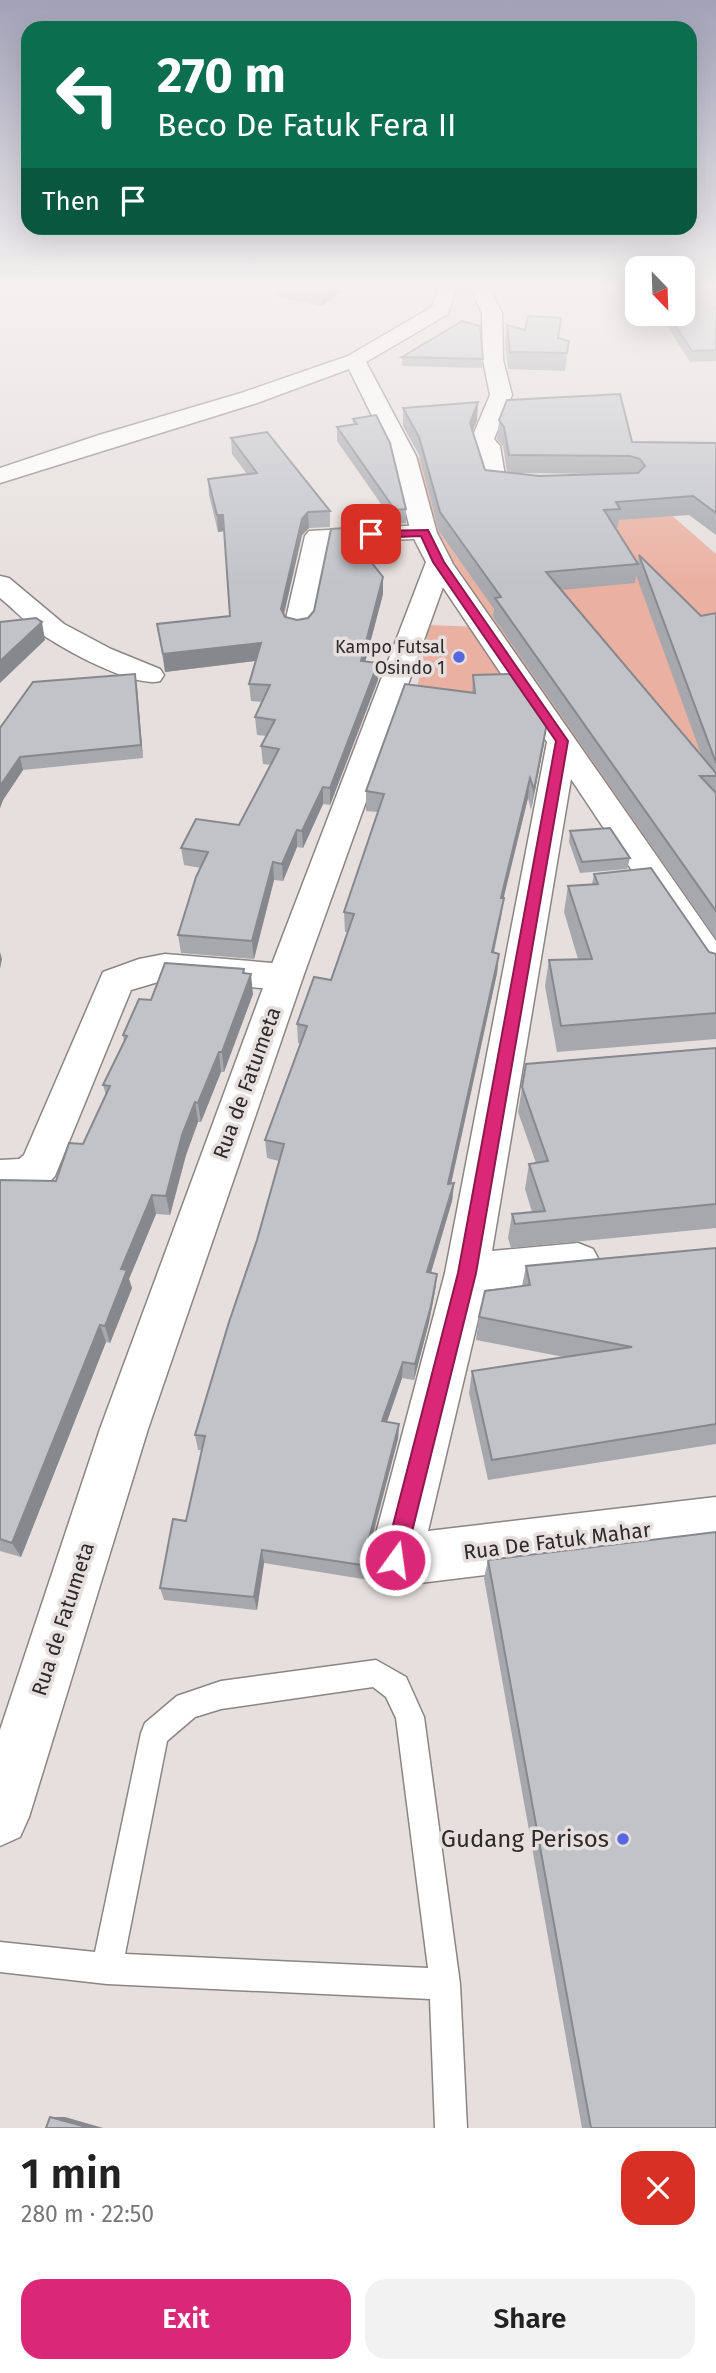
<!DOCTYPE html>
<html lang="en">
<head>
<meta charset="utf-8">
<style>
	:root { --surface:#fff; --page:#f2f2f2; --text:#222; --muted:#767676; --accent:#db2777 }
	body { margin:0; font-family:"Fira Sans",sans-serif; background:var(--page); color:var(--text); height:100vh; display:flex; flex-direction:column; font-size:26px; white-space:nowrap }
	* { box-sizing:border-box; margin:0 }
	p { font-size:23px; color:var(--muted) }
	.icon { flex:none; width:38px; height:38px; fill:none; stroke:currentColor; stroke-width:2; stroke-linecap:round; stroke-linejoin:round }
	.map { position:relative; height:2128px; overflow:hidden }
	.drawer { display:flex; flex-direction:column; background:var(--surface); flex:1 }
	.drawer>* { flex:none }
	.banner { position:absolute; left:21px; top:21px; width:676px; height:214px; border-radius:21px; box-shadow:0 7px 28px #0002; background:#0b6e4f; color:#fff; overflow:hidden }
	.needle { width:46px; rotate:157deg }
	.buttons { position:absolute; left:625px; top:256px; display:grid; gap:14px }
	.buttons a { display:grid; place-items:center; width:70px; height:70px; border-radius:14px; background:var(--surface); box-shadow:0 7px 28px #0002; font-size:35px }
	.pin { position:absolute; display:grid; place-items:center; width:60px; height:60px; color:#fff; margin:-30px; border-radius:14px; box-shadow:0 4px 10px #0006 }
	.me { position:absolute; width:77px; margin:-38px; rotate:14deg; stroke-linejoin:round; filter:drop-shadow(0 0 5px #0008) }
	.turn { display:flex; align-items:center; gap:24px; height:147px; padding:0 21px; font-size:32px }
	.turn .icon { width:91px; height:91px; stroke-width:2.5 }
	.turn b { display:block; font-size:49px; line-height:60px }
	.then { display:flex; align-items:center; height:66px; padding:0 21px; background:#0003; gap:14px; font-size:26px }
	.round { display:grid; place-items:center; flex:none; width:74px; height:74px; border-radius:21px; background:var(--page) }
	.summary { display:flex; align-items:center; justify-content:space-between; height:119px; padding:0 21px }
	h1 { font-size:42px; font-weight:600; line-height:52px }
	.button { display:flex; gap:14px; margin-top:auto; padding:14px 21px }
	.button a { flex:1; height:80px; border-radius:21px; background:var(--accent); color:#fff; font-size:28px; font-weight:600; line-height:80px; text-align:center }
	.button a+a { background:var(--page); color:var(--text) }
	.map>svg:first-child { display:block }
	.green { fill:#eab0a1 }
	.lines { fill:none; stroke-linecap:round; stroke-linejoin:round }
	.lane-casing { stroke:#8b8583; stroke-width:3 }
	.street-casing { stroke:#8b8583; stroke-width:3 }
	.secondary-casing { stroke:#8b8583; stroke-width:3 }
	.lane { fill:#fff; fill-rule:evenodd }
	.street { fill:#fff; fill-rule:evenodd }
	.secondary { fill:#fff; fill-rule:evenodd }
	.wall { fill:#a6a8ad; fill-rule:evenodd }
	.shaded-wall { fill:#87888d }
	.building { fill:#c1c3c9; stroke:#87888d; stroke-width:2 }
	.route { fill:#db2777; stroke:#8e194d; stroke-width:2 }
	.poi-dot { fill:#5867de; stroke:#e6dfdd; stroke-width:2.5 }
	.labels { text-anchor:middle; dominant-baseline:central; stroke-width:7; stroke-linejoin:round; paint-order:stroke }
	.far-poi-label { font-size:18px; fill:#2e2b2a; stroke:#e6dfdd; text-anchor:end }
	.street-label { font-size:21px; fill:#2e2b2a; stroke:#e6dfdd }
	.near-poi-label { font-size:24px; fill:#2e2b2a; stroke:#e6dfdd; text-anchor:end }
</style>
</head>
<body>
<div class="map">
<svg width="716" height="2128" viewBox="0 0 716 2128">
	<rect width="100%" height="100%" fill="#e6dfdd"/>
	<!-- green -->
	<g class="green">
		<polygon points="404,456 645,492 716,554 716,968 439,562"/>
		<polygon points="429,625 479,627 510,686 508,692 416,694"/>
	</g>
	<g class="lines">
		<defs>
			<path id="lane" d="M 376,1660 L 406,1677 L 424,1717 L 460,1984 L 467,2128 L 435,2128 L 430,1999 L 107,1984 L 0,1972 L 0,1942 L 95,1952 L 141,1733 L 145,1723 L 177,1696 L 221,1681 ZM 373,1687 L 386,1697 L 396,1718 L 428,1968 L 125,1954 L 167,1741 L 195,1717 L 221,1709 Z"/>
			<g id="street">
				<path d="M 470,287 L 489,287 L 502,313 L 503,360 L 512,395 L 494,439 L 500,446 L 505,476 L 542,480 L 546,485 L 542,490 C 525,494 503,491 486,487 C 476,472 483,457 471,440 L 490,395 L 483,360 L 482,313 Z"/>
				<polygon points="424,525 433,528 437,533 433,538 329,543 312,627 308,633 298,635 288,633 284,627 305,536 309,531"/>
				<polygon points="439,554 448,557 716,941 716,981 703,977 571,779 492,1251 578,1243 593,1249 600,1262 593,1275 578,1281 485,1290 428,1531 716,1497 716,1547 395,1586 377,1578 369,1560 445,1273 547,742 426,562 430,557"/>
				<path d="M 0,576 L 9,578 L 64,624 L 111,649 L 160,669 L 164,675 L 160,681 C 134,688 69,652 46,637 C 29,626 15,610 0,598 Z"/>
				<path d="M 165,954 L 285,964 L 298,968 L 303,977 L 298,986 L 285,990 L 165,980 L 131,990 L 55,1176 C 42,1192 19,1193 0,1194 L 0,1160 L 19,1159 L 24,1155 L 103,972 L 139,959 Z"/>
			</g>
			<polygon id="secondary" points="439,287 457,287 448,314 366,362 416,456 437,533 452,562 303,977 148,1429 29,1817 20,1837 0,1846 0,1730 100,1429 267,977 426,562 411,533 392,456 349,369 257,403 0,483 0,468 99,435 241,393 348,356 432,307"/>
		</defs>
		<!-- lane casing -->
		<use href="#lane" class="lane-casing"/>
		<!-- street casing -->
		<use href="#street" class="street-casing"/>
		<!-- secondary casing -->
		<use href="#secondary" class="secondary-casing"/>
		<!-- lane -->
		<use href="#lane" class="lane"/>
		<!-- street -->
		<use href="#street" class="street"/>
		<!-- secondary -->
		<use href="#secondary" class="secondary"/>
	</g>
	<!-- wall -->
	<g class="wall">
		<polygon points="274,287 348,287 322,306 274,297"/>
		<polygon points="716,287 716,361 690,362 659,313 682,313"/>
		<polygon points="507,325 569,341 565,371 508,369 505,342"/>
		<polygon points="402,357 483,359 482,368 402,366"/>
		<path d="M 403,408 L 477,420 L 472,431 L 485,470 L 507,472 L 503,446 L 497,439 L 499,420 L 632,442 L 716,443 L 716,535 L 689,515 L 619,520 L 617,528 L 615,528 L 638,563 L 639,555 L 701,616 L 716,613 L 716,939 L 493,617 L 494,609 L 439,531 L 419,455 L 403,426 ZM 517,473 L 602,474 L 539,476 ZM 636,575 L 701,754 L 561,590 L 635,583 Z"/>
		<polygon points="353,419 406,509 406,523 395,524 337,441 337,427 353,425"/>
		<polygon points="231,438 330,511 330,527 309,528 302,535 284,615 285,617 297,620 308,618 383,594 365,661 378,663 378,680 330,805 323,804 303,848 297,847 283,881 274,880 254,959 181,953 178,935 201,868 184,865 181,848 239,825 271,765 263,764 261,746 267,736 257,735 255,717 262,702 251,701 249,684 256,661 165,672 157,624 230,616 224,531 218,532 209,495 208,479 247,474 232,454"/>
		<polygon points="135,674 143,758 23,770 3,800 0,808 0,728"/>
		<polygon points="473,675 544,743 531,810 528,798 503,898 501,917 494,953 499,954 497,973 451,1184 454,1183 452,1201 431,1273 437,1274 435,1291 429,1322 414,1380 402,1378 387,1422 399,1424 398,1439 369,1551 375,1567 375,1581 264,1563 257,1610 164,1600 160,1588 186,1521 202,1450 198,1450 195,1435 257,1240 279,1161 267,1158 265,1140 300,1043 298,1043 297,1024 331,980 348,932 345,932 344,912 378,812 366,811 366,791 472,693"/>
		<polygon points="570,831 630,858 627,869 580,873 569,842"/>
		<polygon points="594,874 709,952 716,954 716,1039 557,1052 545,986 549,960 578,959 564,912 568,886 592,884"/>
		<polygon points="244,973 253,994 224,1072 221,1072 201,1122 198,1122 186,1155 170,1215 156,1214 129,1279 132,1288 110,1343 106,1342 21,1557 0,1551 0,1180 56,1181 83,1144 106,1095 103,1085 124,1042 123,1035 151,1000"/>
		<polygon points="716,1048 716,1228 511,1248 508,1238 512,1214 532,1212 525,1189 529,1164 536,1163 518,1112 526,1064"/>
		<polygon points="716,1248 716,1444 488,1480 469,1393 472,1371 564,1357 476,1340 479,1317 522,1286 526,1266"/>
		<polygon points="488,1560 716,2128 582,2128 484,1578"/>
	</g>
	<!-- shaded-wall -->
	<g class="shaded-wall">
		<polygon points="328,287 348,287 322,306 321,292"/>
		<polygon points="478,402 477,420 469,441 470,423"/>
		<polygon points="308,512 309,528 302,535 281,626 281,609 302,519"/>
		<polygon points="217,515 223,515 224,531 218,532"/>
		<polygon points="383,577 383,594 361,678 361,661"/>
		<polygon points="42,622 45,640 0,683 0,661"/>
		<polygon points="261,643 262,660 165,672 163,654"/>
		<polygon points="378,663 378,680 330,805 330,788"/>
		<polygon points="135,674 137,687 143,758 141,745"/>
		<polygon points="547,723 544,743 531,810 534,790"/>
		<polygon points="20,757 23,770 3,800 0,808 0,786"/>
		<polygon points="530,778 528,798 499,917 501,898"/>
		<polygon points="323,787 323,804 303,848 302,831"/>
		<polygon points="297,830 297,847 283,881 282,864"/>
		<polygon points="273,862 274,880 254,959 252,941"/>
		<polygon points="504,898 501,917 489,972 492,952"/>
		<polygon points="0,952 2,959 0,969"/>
		<polygon points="499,954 497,973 447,1202 448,1184"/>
		<polygon points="244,969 246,988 251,974 253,994 224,1072 222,1052"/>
		<polygon points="219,1052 221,1072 201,1122 198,1103"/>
		<polygon points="195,1102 198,1122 186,1155 170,1215 166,1196 182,1135"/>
		<polygon points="454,1183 452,1201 426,1289 427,1272"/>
		<polygon points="152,1195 156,1214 129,1279 132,1288 110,1343 105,1326 121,1269"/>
		<polygon points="437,1274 435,1291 429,1322 414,1380 415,1364"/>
		<polygon points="100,1325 106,1342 21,1557 12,1543"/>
		<polygon points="403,1362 402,1378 382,1436 382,1421"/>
		<polygon points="399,1424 398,1439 366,1559 367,1546"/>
		<polygon points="262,1550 264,1563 257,1610 254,1597"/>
		<polygon points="50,2117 65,2117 103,2128 90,2128"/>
	</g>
	<!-- building -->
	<g class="building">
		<polygon points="295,287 328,287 321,292"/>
		<polygon points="682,287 716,287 716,350 692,351 667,313 682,313"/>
		<polygon points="528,316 561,318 558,338 569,341 567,353 510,352 507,325 525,330"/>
		<polygon points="462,321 480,326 483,359 402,357"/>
		<polygon points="620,394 632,442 716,443 716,513 693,496 616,502 620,509 604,510 638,564 546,572 716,773 716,776 700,776 716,793 716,911 495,598 501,597 440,512 419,437 403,408 478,402 470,423 485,470 539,476 638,473 645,466 640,459 630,456 509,455 504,427 499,420 507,400"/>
		<polygon points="376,415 390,443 406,509 395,510 337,427 357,424 353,419"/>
		<polygon points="267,432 330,511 308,512 302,519 281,609 285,617 297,620 308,618 314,611 331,529 344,528 383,577 361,661 378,663 330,788 323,787 302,831 297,830 282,864 273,862 252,941 178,935 196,877 208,852 181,848 196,819 239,825 279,749 261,746 275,720 255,717 270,685 249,684 261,643 163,654 157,624 230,616 223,515 217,515 208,479 257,473 231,438"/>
		<polygon points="639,555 701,616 716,613 716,763"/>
		<polygon points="36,618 42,622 0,661 0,622"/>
		<polygon points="135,674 141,745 20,757 0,786 0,728 33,682"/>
		<polygon points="513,674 547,723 534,790 530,778 501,898 504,898 492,952 499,954 448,1184 454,1183 427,1272 437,1274 431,1306 415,1364 403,1362 382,1421 399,1424 367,1546 375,1567 262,1550 254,1597 160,1588 173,1519 186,1521 205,1436 195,1435 229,1322 257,1240 284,1144 265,1140 307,1026 297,1024 314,977 331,980 354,914 344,912 384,794 366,791 405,684 475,693 473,675"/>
		<polygon points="610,828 630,858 582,862 570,831"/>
		<polygon points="651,868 709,952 716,954 716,1013 561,1026 549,960 592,959 568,886 598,884 594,874"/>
		<polygon points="165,963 244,969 243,973 251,974 222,1052 219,1052 198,1103 195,1102 182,1135 166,1196 152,1195 121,1269 127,1270 105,1326 100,1325 12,1543 0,1539 0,1180 56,1181 69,1143 83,1144 110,1086 103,1085 127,1036 123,1035 139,999 151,1000"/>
		<polygon points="716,1048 716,1204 515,1224 512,1214 545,1211 529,1164 548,1161 522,1087 526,1064"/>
		<polygon points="716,1248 716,1424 492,1460 472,1371 632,1347 479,1317 485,1291 530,1285 526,1266"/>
		<polygon points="716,1532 716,2128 591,2128 488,1560"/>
		<polygon points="50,2117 90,2128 46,2128"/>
	</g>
	<!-- sky -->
	<linearGradient id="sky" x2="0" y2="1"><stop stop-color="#a2a1b7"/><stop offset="0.49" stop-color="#f4f1f0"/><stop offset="1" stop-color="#f4f1f0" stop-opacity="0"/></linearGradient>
	<rect width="716" height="585" fill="url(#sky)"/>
	<!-- route -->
	<polygon class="route" points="428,530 444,562 568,741 476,1273 405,1560 402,1568 395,1571 387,1568 384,1560 458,1273 556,741 433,562 421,536 371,538 366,534 371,531"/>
	<!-- markers -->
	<g class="poi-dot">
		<circle cx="459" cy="657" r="7"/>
		<circle cx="623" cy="1839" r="7"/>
	</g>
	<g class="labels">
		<!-- far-poi labels -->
		<g class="far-poi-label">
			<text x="445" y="647">Kampo Futsal<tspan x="445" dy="21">Osindo 1</tspan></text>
		</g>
		<!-- street labels -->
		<g class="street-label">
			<text transform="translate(247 1083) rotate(-70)">Rua de Fatumeta</text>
			<text transform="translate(557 1541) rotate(-7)">Rua De Fatuk Mahar</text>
			<text transform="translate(63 1619) rotate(-72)">Rua de Fatumeta</text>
		</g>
		<!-- near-poi labels -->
		<g class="near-poi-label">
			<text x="609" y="1839">Gudang Perisos</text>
		</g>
	</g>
</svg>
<div class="buttons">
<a><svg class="needle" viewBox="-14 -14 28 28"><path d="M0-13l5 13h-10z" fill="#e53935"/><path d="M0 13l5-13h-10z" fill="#767676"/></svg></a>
</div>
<div class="pin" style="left:371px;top:534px;background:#d93025"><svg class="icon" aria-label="arrive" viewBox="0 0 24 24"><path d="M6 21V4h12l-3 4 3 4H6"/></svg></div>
<svg class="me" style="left:395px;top:1560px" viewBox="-20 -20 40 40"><circle r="17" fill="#db2777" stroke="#fff" stroke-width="3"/><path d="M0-11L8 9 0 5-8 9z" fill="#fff"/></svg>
<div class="banner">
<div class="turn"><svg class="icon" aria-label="left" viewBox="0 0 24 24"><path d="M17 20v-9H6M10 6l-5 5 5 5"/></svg><div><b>270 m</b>Beco De Fatuk Fera II</div></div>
<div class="then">Then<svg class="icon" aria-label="arrive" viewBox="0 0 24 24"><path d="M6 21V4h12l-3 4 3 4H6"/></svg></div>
</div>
</div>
<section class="drawer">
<div class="summary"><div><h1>1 min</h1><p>280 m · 22:50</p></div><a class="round" style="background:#d93025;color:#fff"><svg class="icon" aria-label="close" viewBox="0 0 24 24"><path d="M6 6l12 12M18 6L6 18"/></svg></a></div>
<div class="button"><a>Exit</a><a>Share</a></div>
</section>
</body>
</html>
